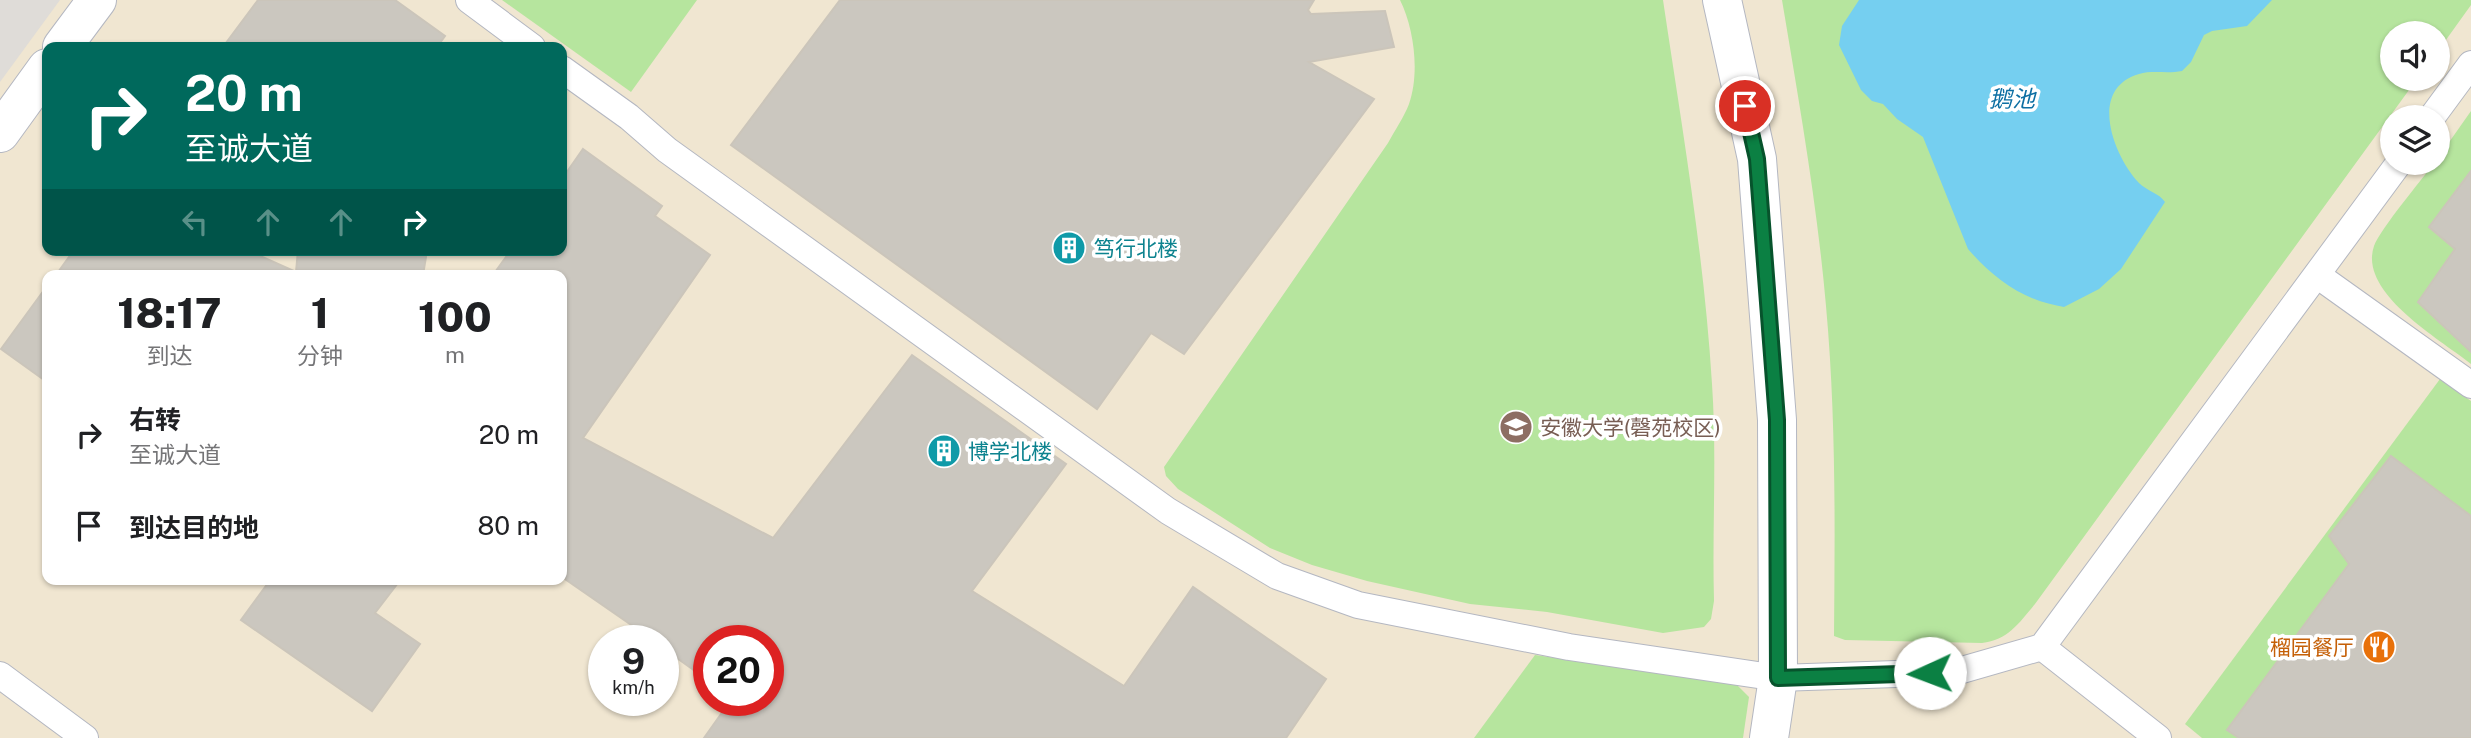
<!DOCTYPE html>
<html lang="zh">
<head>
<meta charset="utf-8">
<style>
	:root { --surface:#fff; --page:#f6f6f6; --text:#202124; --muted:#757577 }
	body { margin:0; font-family:"Public Sans","Noto Sans SC",sans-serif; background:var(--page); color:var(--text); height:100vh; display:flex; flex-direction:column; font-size:26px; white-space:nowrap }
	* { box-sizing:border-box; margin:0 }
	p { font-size:23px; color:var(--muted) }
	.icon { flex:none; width:38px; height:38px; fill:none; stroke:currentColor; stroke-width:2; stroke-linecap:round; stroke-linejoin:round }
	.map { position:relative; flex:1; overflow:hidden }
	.drawer { position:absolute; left:42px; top:270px; width:525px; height:315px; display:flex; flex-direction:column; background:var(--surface); border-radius:14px; box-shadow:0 2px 5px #0004 }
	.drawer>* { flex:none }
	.banner { position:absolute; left:42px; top:42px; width:525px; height:214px; border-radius:14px; box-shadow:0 2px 5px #0004; background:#00695c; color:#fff; overflow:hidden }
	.buttons { position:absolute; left:2380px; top:21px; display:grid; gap:14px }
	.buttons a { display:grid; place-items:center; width:70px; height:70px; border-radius:50%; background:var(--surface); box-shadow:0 2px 5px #0004; font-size:35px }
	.speed { position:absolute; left:588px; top:625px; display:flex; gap:14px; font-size:35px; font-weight:700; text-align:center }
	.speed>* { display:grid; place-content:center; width:91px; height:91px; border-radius:50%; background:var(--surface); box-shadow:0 2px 5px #0004; line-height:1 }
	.speed small { font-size:18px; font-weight:400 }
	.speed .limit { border:10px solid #d22; background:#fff; color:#111 }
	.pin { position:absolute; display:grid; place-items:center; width:60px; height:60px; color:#fff; margin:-30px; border:4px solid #fff; border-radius:50%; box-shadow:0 2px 7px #0007 }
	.me { position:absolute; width:77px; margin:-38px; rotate:268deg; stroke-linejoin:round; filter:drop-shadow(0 0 5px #0008) }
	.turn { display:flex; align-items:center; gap:24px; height:147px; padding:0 28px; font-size:32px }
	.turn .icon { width:91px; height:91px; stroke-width:2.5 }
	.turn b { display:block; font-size:49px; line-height:60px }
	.lanes { display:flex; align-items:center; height:66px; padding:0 28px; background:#0003; justify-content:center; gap:35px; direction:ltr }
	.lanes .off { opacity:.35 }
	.eta { display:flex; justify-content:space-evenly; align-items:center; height:119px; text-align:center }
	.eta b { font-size:42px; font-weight:800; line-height:49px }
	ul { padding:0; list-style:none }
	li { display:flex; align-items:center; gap:21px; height:91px; padding:0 28px }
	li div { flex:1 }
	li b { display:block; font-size:26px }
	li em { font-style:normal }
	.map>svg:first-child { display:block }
	.education { fill:#f0e6d1; fill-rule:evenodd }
	.green { fill:#b6e59e }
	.plaza { fill:#dfdcd8 }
	.water { fill:#75cff0 }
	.building { fill:#cbc7bf; stroke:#cbc5ba; stroke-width:2 }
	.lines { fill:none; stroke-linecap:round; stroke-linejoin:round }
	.lane-casing { stroke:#b4b7c1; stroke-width:28 }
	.street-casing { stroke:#b4b7c1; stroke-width:40 }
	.lane { stroke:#fff; stroke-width:26 }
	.street { stroke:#fff; stroke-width:38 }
	.route-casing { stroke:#07532c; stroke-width:18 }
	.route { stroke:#0b8043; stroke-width:12 }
	.labels { text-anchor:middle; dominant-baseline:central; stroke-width:7; stroke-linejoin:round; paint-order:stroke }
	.culture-label { font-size:21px; fill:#0d838f; stroke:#fff; text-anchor:start }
	.education-label { font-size:21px; fill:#785e54; stroke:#fff; text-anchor:start }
	.food-label { font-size:21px; fill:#c56008; stroke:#fff; text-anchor:end }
	.water-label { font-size:23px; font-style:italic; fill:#0d6fa3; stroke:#fff }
</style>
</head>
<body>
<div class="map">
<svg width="2471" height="738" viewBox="0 0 2471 738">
	<rect width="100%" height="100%" fill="#efe9e1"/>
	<!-- education -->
	<path class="education" d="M 0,0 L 2471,0 L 2471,738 L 0,738 ZM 2392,33 L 2438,33 L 2438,79 L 2392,79 ZM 47,47 L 562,47 L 562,250 L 47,250 ZM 2392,117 L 2438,117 L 2438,163 L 2392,163 ZM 47,275 L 562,275 L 562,579 L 47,579 ZM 604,640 L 663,640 L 663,700 L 604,700 ZM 709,640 L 768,640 L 768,700 L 709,700 Z"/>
	<!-- green -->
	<g class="green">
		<polygon points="502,0 697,0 631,92"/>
		<path d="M 1400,0 L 1663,0 C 1682,128 1704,254 1712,384 C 1717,456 1712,528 1714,601 L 1711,619 L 1704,627 L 1663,633 L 1547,612 L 1470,604 L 1367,581 L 1312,565 L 1270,548 L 1178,489 L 1166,476 L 1164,467 L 1388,143 C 1395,130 1404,117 1409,104 C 1420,73 1414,28 1400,0 Z"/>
		<path d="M 1782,0 L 2471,0 L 2471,5 L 2438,51 L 2438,33 L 2392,33 L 2392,79 L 2417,79 L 2035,604 C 2019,623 2008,640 1982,643 L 1845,640 L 1834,636 C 1835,525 1836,416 1826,306 C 1817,203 1799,102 1782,0 Z"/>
		<path d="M 2471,111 L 2471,364 C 2440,339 2358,293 2374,246 C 2381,228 2421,181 2434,163 L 2438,163 L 2438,158 Z"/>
		<polygon points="2440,379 2471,401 2471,738 2202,738 2185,724"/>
		<polygon points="1535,655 1735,683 1749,697 1743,738 1474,738"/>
	</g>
	<!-- plaza -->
	<polygon class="plaza" points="0,0 60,0 0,82"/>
	<!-- water -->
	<path class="water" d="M 1859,0 L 2272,0 L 2247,26 L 2212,31 L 2204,35 L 2191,62 L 2182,71 C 2168,74 2152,70 2139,74 C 2087,89 2114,157 2139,183 C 2147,191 2159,193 2165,202 L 2121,269 L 2099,289 L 2064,307 C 2024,301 1994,279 1968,249 L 1923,137 L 1897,119 L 1883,104 L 1872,101 L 1861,90 L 1839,45 L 1842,26 Z"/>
	<!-- building -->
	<g class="building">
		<polygon points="258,0 395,0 445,36 437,47 223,47"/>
		<polygon points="840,0 1314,0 1308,10 1311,14 1385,11 1394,47 1309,62 1374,99 1184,354 1151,333 1097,409 731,145"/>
		<polygon points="583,149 662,206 655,216 710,255 583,438 773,538 912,355 1066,464 972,591 1124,686 1193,587 1326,679 1286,738 704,738 731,700 768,700 768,640 709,640 709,681 663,648 663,640 653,640 562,577 562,275 493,275 511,250 562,250 562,179"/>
		<polygon points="2471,171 2471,352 2418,302 2455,249 2429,227"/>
		<polygon points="74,250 247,250 296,272 298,250 425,250 426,257 423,275 56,275"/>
		<polygon points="47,286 47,382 1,349"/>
		<polygon points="2391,456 2471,516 2471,738 2239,738 2227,730 2349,564 2329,536"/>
		<polygon points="271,579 401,579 375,613 420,644 372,711 241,620"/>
	</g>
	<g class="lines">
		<defs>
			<g id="lane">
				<polyline points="469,0 532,47"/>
				<polyline points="562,69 629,117 667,150 1168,511 1277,576 1358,605 1569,647 1778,678 1955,672 2042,647 2399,163"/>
				<polyline points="2432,117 2471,64"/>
				<polyline points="2317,275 2471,385"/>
				<polyline points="2042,647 2158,738"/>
				<polyline points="0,675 85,738"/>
			</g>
			<g id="street">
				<polyline points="1722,0 1757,159 1777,420 1778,678 1769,738"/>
				<polyline points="62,47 97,0"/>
				<polyline points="0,133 47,68"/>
			</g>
		</defs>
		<!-- lane casing -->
		<use href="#lane" class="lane-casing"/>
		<!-- street casing -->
		<use href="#street" class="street-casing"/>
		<!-- lane -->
		<use href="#lane" class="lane"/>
		<!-- street -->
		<use href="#street" class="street"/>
	</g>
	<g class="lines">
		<defs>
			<polyline id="route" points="1745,106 1757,159 1777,420 1778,678 1930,673"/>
		</defs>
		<!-- route casing -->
		<use href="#route" class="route-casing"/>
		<!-- route -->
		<use href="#route" class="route"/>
	</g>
	<!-- icons -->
	<defs>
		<symbol id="building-disc" viewBox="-11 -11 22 22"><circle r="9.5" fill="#0f9aa8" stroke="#fff"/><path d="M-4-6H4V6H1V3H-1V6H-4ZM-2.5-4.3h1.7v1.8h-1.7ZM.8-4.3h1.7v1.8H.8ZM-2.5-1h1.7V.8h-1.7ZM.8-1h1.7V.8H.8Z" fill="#fff"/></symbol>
		<symbol id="university-disc" viewBox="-11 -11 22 22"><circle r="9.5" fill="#8d6e63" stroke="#fff"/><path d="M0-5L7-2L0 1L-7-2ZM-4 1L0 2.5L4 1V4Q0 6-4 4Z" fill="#fff"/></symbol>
		<symbol id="restaurant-disc" viewBox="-11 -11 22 22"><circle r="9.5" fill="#e8710a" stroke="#fff"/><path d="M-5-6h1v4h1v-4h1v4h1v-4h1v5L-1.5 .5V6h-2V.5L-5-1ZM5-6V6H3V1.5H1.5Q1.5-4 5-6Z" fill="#fff"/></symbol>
	</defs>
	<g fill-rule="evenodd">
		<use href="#building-disc" x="1050" y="229" width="38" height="38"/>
		<use href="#university-disc" x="1497" y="408" width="38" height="38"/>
		<use href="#building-disc" x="925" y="432" width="38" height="38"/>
		<use href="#restaurant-disc" x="2360" y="628" width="38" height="38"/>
	</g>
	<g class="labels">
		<!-- culture labels -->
		<g class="culture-label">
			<text x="1094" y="248">笃行北楼</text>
			<text x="968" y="451">博学北楼</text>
		</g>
		<!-- education labels -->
		<g class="education-label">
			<text x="1540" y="427">安徽大学(磬苑校区)</text>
		</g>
		<!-- food labels -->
		<g class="food-label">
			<text x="2354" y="647">榴园餐厅</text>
		</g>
		<!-- water labels -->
		<g class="water-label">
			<text x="2012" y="98">鹅池</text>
		</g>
	</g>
</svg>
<div class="buttons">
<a><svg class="icon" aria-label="sound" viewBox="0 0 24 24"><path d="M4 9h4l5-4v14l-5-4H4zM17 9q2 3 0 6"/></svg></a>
<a><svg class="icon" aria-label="layers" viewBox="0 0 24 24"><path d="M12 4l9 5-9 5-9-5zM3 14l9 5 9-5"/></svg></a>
</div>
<div class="speed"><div>9<small>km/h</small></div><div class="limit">20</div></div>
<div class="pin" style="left:1745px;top:106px;background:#d93025"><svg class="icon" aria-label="arrive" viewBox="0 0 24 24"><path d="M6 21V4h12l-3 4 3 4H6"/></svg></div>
<svg class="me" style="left:1930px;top:673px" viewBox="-20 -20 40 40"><circle r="19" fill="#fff"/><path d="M0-13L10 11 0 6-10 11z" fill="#0b8043"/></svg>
<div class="banner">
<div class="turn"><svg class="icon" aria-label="right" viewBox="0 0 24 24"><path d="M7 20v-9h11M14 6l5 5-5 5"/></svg><div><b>20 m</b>至诚大道</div></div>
<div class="lanes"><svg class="icon off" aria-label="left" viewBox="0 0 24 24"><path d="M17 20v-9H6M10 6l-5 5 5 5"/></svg><svg class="icon off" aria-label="ahead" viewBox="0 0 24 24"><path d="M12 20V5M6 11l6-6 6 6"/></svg><svg class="icon off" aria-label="ahead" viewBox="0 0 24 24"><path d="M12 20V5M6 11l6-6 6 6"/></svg><svg class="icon" aria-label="right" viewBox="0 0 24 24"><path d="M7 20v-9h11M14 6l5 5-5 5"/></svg></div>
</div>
<section class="drawer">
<div class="eta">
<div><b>18:17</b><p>到达</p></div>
<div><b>1</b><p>分钟</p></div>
<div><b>100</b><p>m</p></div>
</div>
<ul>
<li><svg class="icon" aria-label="right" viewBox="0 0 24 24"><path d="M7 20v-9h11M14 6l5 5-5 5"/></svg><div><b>右转</b><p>至诚大道</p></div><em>20 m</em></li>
<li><svg class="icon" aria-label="arrive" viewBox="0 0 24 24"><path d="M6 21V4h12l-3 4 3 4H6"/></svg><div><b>到达目的地</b></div><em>80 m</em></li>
</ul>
</section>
</div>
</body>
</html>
